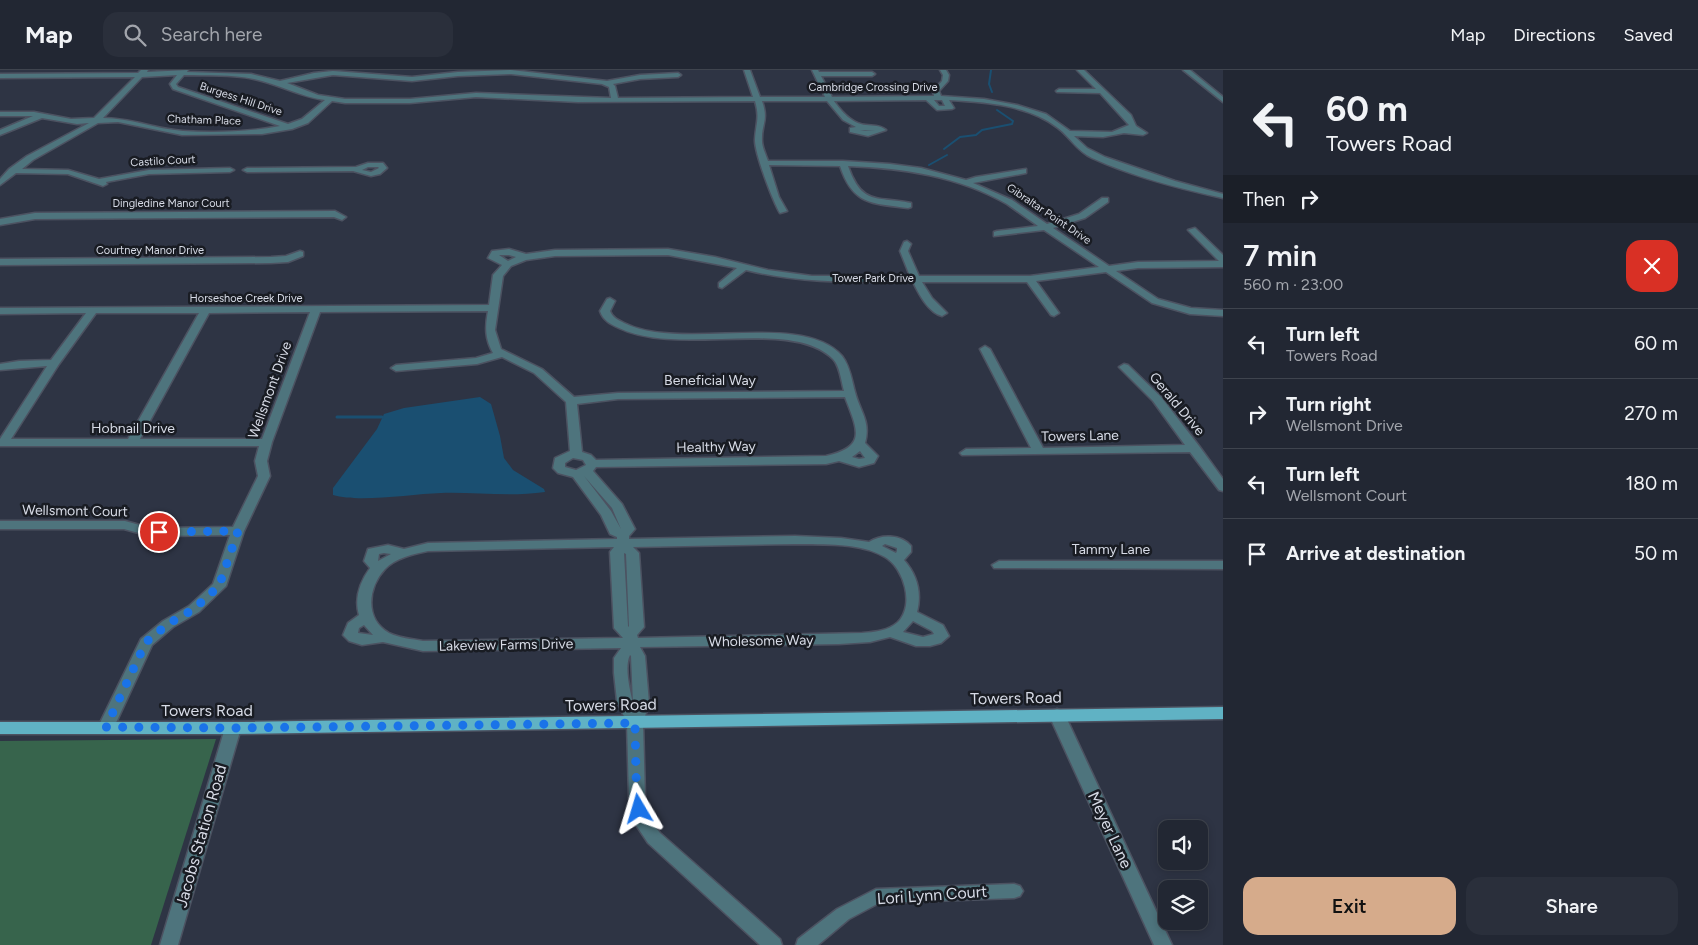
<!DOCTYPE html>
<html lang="en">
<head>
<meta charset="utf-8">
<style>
	:root { --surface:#222733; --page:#2a2f3b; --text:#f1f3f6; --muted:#a2a5ac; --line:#3f444e; --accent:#d6ab8b }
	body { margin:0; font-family:Figtree,sans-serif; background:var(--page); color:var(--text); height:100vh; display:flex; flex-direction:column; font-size:19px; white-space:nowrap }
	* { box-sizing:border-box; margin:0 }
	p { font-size:16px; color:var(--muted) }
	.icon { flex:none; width:28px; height:28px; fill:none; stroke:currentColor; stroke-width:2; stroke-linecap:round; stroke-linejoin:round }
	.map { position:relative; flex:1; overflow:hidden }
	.details { display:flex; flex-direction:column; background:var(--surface); width:475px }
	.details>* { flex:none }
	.hud { background:#222733; color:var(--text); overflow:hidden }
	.buttons { position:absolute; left:1158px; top:750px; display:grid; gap:10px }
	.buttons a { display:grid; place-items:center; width:50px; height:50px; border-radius:10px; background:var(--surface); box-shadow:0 2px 8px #0003,0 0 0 1px var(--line); font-size:25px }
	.pin { position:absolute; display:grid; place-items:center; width:42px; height:42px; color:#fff; margin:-21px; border:2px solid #fff; border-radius:50%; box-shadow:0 1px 5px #0007 }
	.me { position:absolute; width:55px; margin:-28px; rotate:353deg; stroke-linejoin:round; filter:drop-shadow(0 0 4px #0008) }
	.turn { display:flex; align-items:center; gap:18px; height:105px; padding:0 20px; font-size:22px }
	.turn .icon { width:65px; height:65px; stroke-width:2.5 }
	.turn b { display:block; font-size:35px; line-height:42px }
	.then { display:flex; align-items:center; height:48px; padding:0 20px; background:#0003; gap:10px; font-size:19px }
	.round { display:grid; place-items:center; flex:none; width:52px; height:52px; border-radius:15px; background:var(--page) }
	.overview { display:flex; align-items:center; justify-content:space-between; height:85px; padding:0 20px }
	h1 { font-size:30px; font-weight:600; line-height:38px }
	.action { display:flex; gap:10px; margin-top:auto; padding:10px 20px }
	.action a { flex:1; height:58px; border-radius:15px; background:var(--accent); color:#111; font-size:20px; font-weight:600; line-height:58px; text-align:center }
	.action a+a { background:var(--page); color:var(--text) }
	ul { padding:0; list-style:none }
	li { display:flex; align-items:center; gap:15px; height:70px; padding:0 20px; border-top:1px solid var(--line) }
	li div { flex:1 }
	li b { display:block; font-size:19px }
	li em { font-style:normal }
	header { display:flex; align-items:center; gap:30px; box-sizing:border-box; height:70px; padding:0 25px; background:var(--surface); border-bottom:1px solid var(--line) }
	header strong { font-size:24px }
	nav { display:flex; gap:28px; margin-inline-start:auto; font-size:18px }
	.search { width:350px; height:45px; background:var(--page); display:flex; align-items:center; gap:12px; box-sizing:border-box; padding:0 18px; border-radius:15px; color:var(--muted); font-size:19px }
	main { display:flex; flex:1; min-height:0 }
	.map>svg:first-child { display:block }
	.green { fill:#37644c }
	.water { fill:#1a4f71 }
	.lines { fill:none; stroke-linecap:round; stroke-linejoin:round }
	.stream-far1 { stroke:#1a4f71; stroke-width:2 }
	.stream { stroke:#1a4f71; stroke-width:3 }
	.minor-casing { stroke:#4c5261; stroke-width:3 }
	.major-casing { stroke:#4c5261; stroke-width:3 }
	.minor { fill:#4e747d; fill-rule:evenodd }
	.major { fill:#60b2c4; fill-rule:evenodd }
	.route { stroke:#1a73e8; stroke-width:9; stroke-dasharray:0 16.2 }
	.labels { text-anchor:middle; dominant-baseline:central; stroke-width:5; stroke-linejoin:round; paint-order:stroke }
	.far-street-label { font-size:11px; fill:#d7dbe6; stroke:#191c23 }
	.street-label { font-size:14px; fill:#d7dbe6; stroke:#191c23 }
	.near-street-label { font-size:16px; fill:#d7dbe6; stroke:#191c23 }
</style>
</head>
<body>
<header>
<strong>Map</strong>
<div class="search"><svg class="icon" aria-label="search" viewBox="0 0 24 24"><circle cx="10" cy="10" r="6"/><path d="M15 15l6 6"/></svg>Search here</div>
<nav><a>Map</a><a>Directions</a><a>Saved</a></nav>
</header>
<main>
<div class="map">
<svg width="1223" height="875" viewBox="0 0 1223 875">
	<rect width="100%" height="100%" fill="#2e3444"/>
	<!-- green -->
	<polygon class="green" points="216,669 151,875 0,875 0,671"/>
	<!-- water -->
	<path class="water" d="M 480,327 L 491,334 L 500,366 L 504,388 L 513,400 L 544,419 L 545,422 C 511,427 475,422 441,423 C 411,424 359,433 333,425 L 333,418 L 377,359 L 384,344 L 404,338 Z"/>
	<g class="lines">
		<!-- stream-far1 -->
		<g class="stream-far1">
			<polyline points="991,0 989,14 992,22"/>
			<polyline points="944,79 960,67 976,65 982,60 1012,54 1013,51 997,40"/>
			<polyline points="929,95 947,85"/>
		</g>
		<!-- stream -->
		<polyline class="stream" points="337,347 382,347"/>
		<defs>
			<g id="minor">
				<path d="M 141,0 L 148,0 L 147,2 L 188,0 L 187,2 L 251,4 L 280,11 L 314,3 L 333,1 L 412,7 L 458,2 L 511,0 L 607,11 L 640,5 L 678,3 L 681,5 L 678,7 L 640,9 L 613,14 L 615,16 L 618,28 L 753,27 L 744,0 L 750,0 L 760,27 L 825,27 L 812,0 L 818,0 L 819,2 L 872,2 L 875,4 L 872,6 L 821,6 L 832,27 L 934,26 L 933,21 L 942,11 L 943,5 L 940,0 L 946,0 L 949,5 L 948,11 L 939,21 L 941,26 L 984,29 L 1017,35 L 1046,44 L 1070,61 L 1112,62 L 1129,55 L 1100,23 L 1057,22 L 1056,21 L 1059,19 L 1096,19 L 1077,0 L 1084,0 L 1131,45 L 1136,56 L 1147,63 L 1143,65 L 1124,63 L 1103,67 L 1074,66 L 1087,78 L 1105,87 L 1175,111 L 1223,124 L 1223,128 C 1181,119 1131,106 1092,88 C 1077,81 1071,68 1058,58 C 1029,35 985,32 949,30 L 954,38 L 952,39 L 937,40 L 926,30 L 834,31 C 841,41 852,54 866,55 C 874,56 880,55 886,60 L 868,66 L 850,62 L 850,58 L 856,57 L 843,50 L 827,31 L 762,31 C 769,51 761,54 762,71 C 762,77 766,85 768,91 L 843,91 L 890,94 L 921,98 L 966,110 L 976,107 L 1026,99 L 1026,103 L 973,113 L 1012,130 L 1047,154 L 1079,144 L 1102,128 L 1108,128 L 1108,132 L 1085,148 L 1053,158 L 1109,196 L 1138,192 L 1219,191 L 1188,160 L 1195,158 L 1223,185 L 1223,197 L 1138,198 L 1116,201 L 1158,229 L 1191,238 L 1223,240 L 1223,246 L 1190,244 L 1152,233 L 1106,202 L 1036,211 L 1059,243 L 1054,246 L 1051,245 L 1027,212 L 922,212 L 932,228 L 947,243 L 942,246 C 928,242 919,224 913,212 C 856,212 802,214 746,200 L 722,218 L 719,217 L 719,213 L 737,198 L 668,185 L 555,186 L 526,190 L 511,196 L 503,206 L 495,260 L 501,279 L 542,299 L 574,327 L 618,323 L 844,321 C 841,311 840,296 833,289 C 791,247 678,287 619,258 C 610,254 603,250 600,241 L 607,229 L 610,228 L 615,231 L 610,241 C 612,247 618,250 624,253 C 680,282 802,240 842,286 C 850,296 852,311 855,322 C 860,342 871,351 865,373 L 878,386 L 874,393 L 859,397 L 839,391 L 826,394 L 596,397 L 593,401 L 622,434 L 635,459 L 629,466 L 629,469 L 795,466 L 841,468 L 869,472 C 881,464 901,464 911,476 L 911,482 L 904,490 C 917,505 922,522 917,542 L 943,555 L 949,566 L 941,573 L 930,576 L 916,576 L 890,567 L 870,572 L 839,574 L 640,577 L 645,586 L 649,633 L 643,653 L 645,728 L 650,750 L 660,763 L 780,869 L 782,875 L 760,875 L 648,773 L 634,752 L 629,728 L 627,653 L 617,631 L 614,603 L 614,588 L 621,578 L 423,581 L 383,572 L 362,575 L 349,571 L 343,565 L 348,553 L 359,545 C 354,528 360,512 370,498 L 364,491 L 368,479 L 388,475 L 404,479 L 428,473 L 617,469 L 617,467 L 610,464 L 601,445 L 573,407 L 558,403 L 553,398 L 555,388 L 570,381 L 566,332 L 534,303 L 502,287 L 477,294 L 396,301 L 391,298 L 396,295 L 476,288 L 493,283 C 485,269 485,257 488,241 L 320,242 L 272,372 L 267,391 L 270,406 L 244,461 L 226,516 L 199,542 L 173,557 L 152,575 L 114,657 L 111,661 L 106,663 L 101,661 L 98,657 L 141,569 L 163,551 L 189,536 L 213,514 L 230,465 L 159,466 L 146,465 L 124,459 L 0,459 L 0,451 L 125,451 L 147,457 L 159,458 L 233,457 L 258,406 L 255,391 L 259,376 L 0,376 L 0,369 L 47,296 L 0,300 L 0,294 L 19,291 L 51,290 L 86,243 L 0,244 L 0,238 L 489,235 L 493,205 L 502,195 L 488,188 L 492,181 L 509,179 L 526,184 L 555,180 L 668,179 L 715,187 L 768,200 L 812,206 L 910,206 L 900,181 L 904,172 L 907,171 L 911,174 L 908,181 L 919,206 L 1030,206 L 1099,197 L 1044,160 L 994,166 L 994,162 L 997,161 L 1038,156 C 1028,149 1017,141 1007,134 C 959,106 902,98 848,96 C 862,136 877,126 911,133 L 911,137 L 908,138 C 871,133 853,135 840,96 L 769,95 L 779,127 L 787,141 L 780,143 C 773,131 754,82 755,69 C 756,53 760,48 755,31 L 578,32 L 476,27 L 410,33 L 345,33 L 332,31 L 308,53 L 292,59 L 262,64 L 182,65 L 118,52 L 98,53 L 33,90 L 22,99 L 68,100 L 99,109 L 149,100 L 230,98 L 234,100 L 230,102 L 149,104 L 106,112 L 107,114 L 103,116 L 68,104 L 16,103 L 0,115 L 0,109 L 9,99 L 27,86 L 89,53 L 77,54 L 42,48 L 0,65 L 0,60 L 33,46 L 0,46 L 0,42 L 34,42 L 71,49 L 94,48 L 135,7 L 0,8 L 0,4 L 138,3 ZM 511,4 L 602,14 L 609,17 L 611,28 L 476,23 L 410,29 L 345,29 L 318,25 L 287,13 L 333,5 L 412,11 L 458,6 ZM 177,5 L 170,14 L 173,19 L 280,56 C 249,62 214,63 183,61 C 156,59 130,48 103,48 L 142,7 ZM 184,5 C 206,6 232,4 254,9 C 278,14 301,27 325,30 L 302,49 L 288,54 L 178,17 L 176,14 ZM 934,30 L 942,30 L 945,36 L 939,36 ZM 865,60 L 875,60 L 860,61 ZM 499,185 L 509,185 L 516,187 L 508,191 ZM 310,242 L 262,369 L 140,369 L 209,243 ZM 96,243 L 199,243 L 128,369 L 11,369 L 59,294 ZM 845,327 C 857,359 868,377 826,386 L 596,390 L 591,385 L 582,382 L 577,334 L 618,329 ZM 860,381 L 865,388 L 859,389 L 852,387 ZM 573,388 L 583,390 L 586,395 L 576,400 L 565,397 L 565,393 ZM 584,406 L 612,438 L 621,459 L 611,441 ZM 795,474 C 824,475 859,472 885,487 C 904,498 915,535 898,552 C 888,561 874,562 862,563 L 638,568 L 637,565 L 644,557 L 639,483 L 633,477 ZM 885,474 L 897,478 L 897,481 L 896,483 L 882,476 ZM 614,477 L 610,482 L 614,558 L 623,568 L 423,571 C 412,569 399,568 389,563 C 364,549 368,517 385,499 C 395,488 414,484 428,481 ZM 384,483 L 391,484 L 378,491 L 379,484 ZM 624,483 L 626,484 L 629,557 L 628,556 ZM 913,551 L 932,561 L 934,564 L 923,567 L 903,562 ZM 364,555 L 373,565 L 358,563 L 359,558 ZM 630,585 L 631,586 L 633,633 C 630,620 624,597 630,585 Z"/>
				<polygon points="1183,0 1190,0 1223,27 1223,32"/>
				<path d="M 368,93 L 383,93 L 387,98 L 380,104 L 371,106 L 353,101 L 247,102 L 243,100 L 247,98 L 356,97 ZM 368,97 L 378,97 L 379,98 L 371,102 L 362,100 Z"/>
				<polygon points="335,141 346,147 342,150 334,147 35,149 0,155 0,149 35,143"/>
				<polygon points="300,181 303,182 303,186 288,192 271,193 0,195 0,189 271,187 286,186"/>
				<polygon points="985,276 990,279 1043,378 1185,375 1153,331 1119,297 1124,294 1128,295 1161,327 1199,376 1223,409 1223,421 1219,420 1190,382 962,385 960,383 966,379 1031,378 980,279"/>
				<polygon points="999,491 1223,491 1223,499 994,498 992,495"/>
				<polygon points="1057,639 1062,641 1065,645 1172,875 1154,875 1049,645 1052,641"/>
				<polygon points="233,652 238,654 241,658 178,875 160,875 225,658 228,654"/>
				<polygon points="1014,814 1020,816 1023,821 1020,826 1014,828 879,833 849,849 818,875 796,875 798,869 837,839 876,819"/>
			</g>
			<polygon id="major" points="1223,637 1223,649 233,664 0,664 0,652 233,652"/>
		</defs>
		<!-- minor casing -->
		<use href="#minor" class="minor-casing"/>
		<!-- major casing -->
		<use href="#major" class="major-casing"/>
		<!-- minor -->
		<use href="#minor" class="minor"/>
		<!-- major -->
		<use href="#major" class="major"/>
	</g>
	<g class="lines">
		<!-- route -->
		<polyline class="route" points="159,462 238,461 219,516 194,539 168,554 146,572 106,657 233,658 635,653 636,706 639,739"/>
	</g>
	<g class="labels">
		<!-- far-street labels -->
		<g class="far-street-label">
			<text x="873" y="17">Cambridge Crossing Drive</text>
			<text transform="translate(241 29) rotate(18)">Burgess Hill Drive</text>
			<text transform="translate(204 50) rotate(2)">Chatham Place</text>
			<text transform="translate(163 91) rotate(-3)">Castilo Court</text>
			<text x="171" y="133">Dingledine Manor Court</text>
			<text transform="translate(1049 144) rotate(34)">Gibraltar Point Drive</text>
			<text x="150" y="180">Courtney Manor Drive</text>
			<text x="873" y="208">Tower Park Drive</text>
			<text x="246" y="228">Horseshoe Creek Drive</text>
		</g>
		<!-- street labels -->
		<g class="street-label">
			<text x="710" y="310">Beneficial Way</text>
			<text transform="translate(270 320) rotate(-70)">Wellsmont Drive</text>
			<text transform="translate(1177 334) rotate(50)">Gerald Drive</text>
			<text x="133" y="358">Hobnail Drive</text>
			<text transform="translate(1080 366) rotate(-1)">Towers Lane</text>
			<text transform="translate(716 377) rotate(-1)">Healthy Way</text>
			<text transform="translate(75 441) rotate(1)">Wellsmont Court</text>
			<text x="1111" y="479">Tammy Lane</text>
			<text transform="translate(761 571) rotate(-1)">Wholesome Way</text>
			<text transform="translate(506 575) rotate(-1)">Lakeview Farms Drive</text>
		</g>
		<!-- near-street labels -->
		<g class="near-street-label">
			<text transform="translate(1016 628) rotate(-1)">Towers Road</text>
			<text transform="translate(611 635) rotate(-1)">Towers Road</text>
			<text x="207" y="640">Towers Road</text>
			<text transform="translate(1110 760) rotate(65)">Meyer Lane</text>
			<text transform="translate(201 766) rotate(-74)">Jacobs Station Road</text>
			<text transform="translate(932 825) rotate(-4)">Lori Lynn Court</text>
		</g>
	</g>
</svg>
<div class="buttons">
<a><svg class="icon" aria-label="sound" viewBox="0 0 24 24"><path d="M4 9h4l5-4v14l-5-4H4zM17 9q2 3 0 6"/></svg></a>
<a><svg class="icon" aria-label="layers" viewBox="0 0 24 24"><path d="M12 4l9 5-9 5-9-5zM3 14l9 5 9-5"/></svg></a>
</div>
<div class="pin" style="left:159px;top:462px;background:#d93025"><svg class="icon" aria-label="arrive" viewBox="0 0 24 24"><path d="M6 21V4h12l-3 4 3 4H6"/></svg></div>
<svg class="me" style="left:639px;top:739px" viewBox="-20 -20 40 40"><path d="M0-17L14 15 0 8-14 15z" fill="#1a73e8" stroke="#fff" stroke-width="4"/></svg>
</div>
<section class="details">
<div class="hud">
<div class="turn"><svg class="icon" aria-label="left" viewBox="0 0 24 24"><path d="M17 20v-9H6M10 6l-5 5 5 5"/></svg><div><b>60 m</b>Towers Road</div></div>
<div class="then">Then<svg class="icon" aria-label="right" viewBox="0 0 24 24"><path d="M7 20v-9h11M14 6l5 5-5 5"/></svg></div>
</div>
<div class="overview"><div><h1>7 min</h1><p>560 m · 23:00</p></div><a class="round" style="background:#d93025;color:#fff"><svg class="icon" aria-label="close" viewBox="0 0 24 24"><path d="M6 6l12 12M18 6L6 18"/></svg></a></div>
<ul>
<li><svg class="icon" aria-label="left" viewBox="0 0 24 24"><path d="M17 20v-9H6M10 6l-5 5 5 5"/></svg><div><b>Turn left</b><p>Towers Road</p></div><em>60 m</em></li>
<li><svg class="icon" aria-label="right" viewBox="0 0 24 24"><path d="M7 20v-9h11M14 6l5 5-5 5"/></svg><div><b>Turn right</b><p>Wellsmont Drive</p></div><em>270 m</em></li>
<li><svg class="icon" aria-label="left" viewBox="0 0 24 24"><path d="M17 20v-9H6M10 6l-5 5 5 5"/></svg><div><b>Turn left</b><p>Wellsmont Court</p></div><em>180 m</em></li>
<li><svg class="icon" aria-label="arrive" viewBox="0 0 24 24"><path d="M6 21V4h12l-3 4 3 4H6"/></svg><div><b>Arrive at destination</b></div><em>50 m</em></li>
</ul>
<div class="action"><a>Exit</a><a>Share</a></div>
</section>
</main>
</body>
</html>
